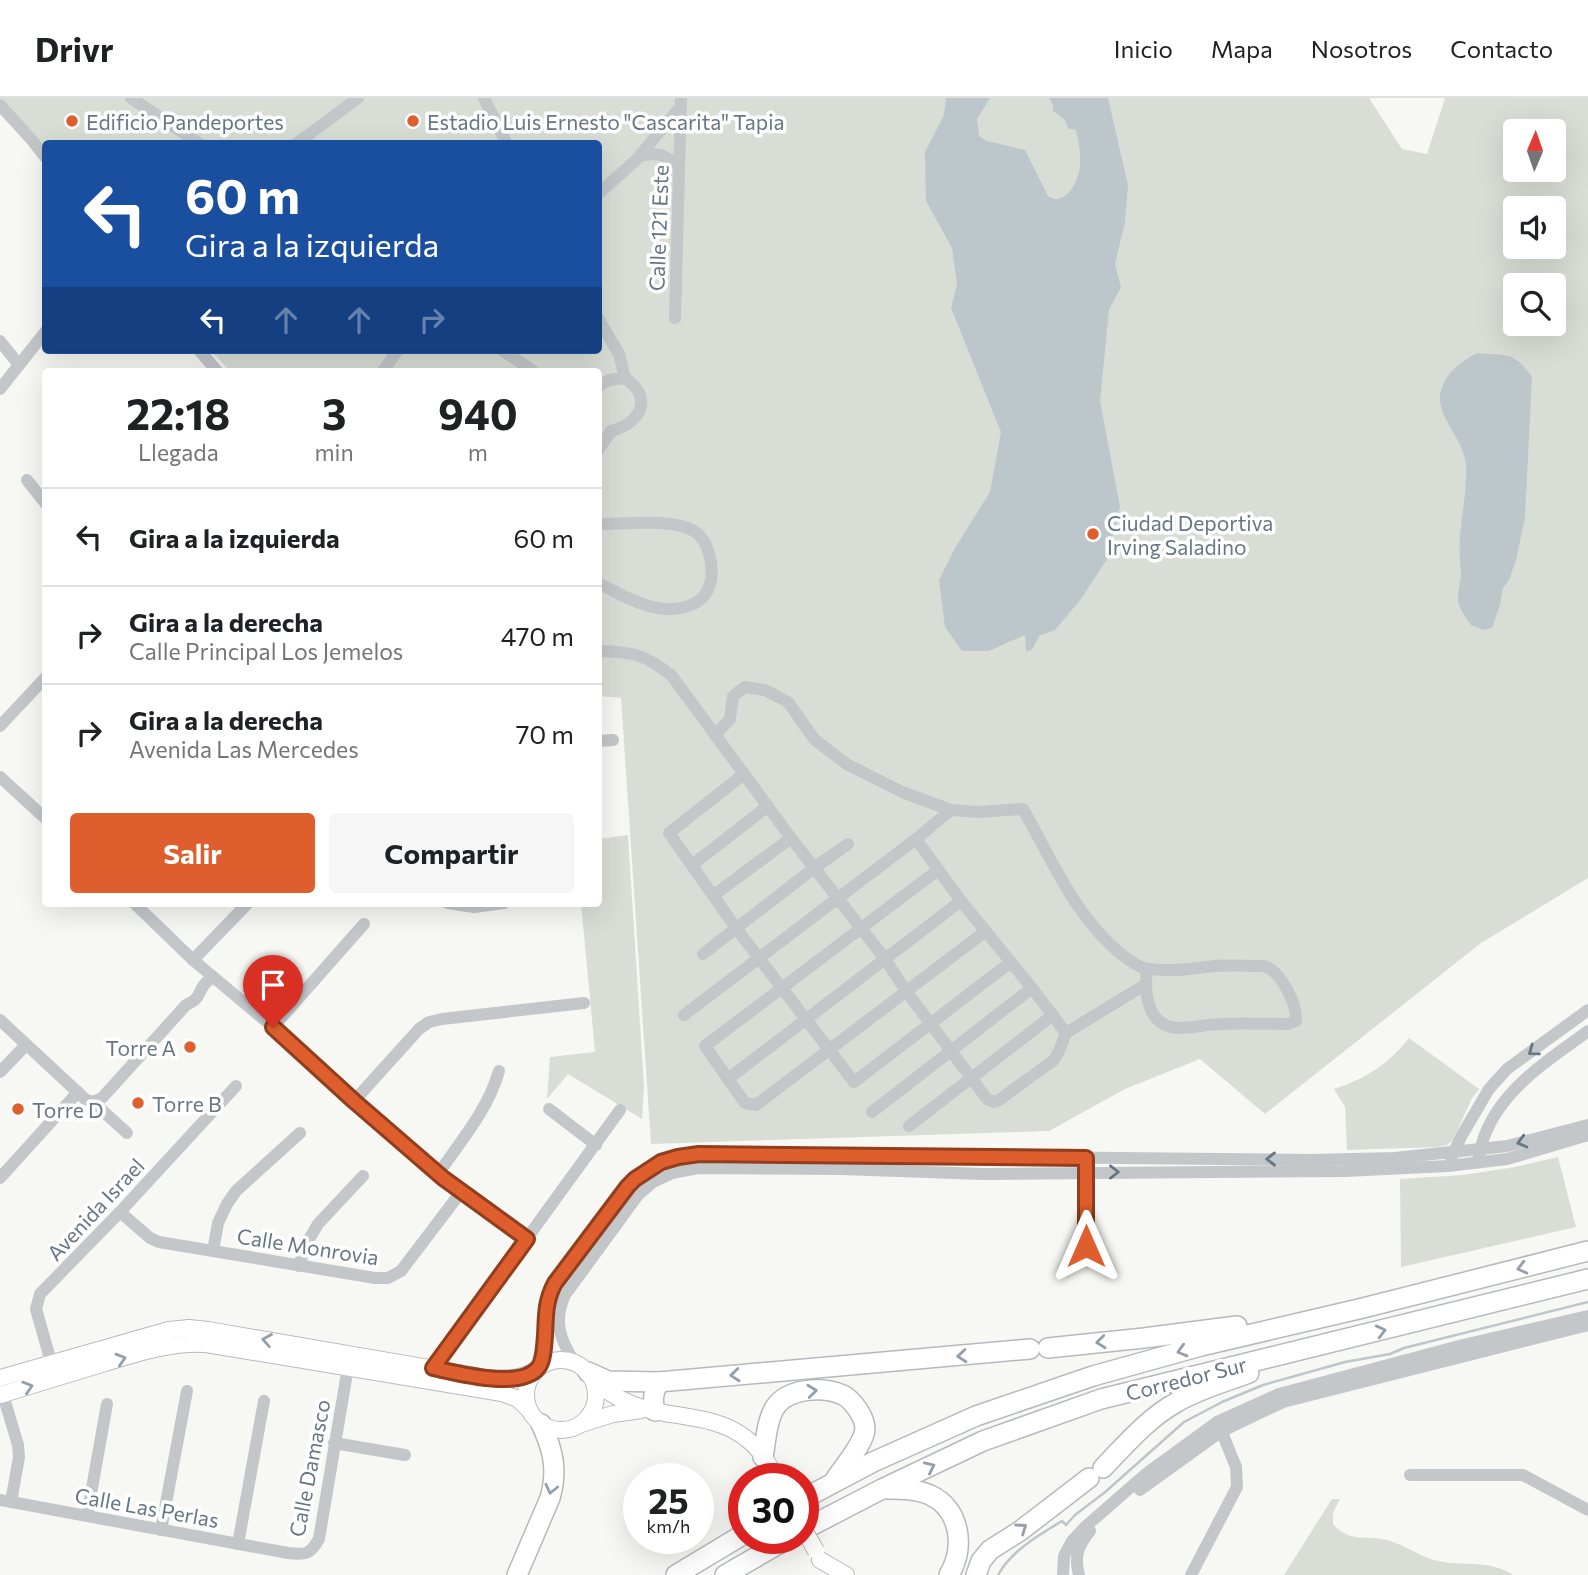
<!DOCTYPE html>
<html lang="es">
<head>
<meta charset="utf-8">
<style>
	:root { --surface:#fff; --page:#f6f6f6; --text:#202124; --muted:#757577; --line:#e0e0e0; --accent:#de5f2d }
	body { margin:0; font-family:Commissioner,sans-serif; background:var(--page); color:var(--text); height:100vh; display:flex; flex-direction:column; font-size:26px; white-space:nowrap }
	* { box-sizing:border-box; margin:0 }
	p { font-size:23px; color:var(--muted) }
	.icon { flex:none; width:38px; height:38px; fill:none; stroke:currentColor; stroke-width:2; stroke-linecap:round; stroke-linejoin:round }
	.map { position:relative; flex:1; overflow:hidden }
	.side { position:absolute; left:42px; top:270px; width:560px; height:539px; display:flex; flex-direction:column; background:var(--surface); border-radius:7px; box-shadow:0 7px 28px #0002 }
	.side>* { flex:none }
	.hud { position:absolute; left:42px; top:42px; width:560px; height:214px; border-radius:7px; box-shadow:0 7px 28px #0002; background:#1a4fa0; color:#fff; overflow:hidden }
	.needle { width:46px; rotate:2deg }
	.fabs { position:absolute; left:1503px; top:21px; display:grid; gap:14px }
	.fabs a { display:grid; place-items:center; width:63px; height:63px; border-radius:7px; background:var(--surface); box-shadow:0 7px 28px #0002; font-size:35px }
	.speed { position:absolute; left:623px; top:1365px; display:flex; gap:14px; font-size:35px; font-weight:700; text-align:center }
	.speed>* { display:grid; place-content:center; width:91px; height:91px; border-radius:50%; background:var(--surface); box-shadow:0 7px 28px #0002; line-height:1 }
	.speed small { font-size:18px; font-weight:400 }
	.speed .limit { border:10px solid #d22; background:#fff; color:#111 }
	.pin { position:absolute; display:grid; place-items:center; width:60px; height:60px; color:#fff; margin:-72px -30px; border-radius:50% 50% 50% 0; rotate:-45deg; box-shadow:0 0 7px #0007 }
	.pin .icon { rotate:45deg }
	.me { position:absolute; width:77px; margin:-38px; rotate:0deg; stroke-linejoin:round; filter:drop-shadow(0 0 5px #0008) }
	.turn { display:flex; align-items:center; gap:24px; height:147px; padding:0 28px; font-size:32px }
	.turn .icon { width:91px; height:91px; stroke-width:2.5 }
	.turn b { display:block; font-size:49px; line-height:60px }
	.lanes { display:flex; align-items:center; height:66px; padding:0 28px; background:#0003; justify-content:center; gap:35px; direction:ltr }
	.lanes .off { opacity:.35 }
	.eta { display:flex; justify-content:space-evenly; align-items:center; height:119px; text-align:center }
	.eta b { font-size:42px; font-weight:700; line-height:49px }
	.primary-button { display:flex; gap:14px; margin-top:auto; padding:14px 28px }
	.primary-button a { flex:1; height:80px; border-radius:7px; background:var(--accent); color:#fff; font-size:28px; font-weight:700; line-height:80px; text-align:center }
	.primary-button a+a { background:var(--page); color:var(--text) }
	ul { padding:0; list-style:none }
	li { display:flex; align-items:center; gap:21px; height:98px; padding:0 28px; border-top:2px solid var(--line) }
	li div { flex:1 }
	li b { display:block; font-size:26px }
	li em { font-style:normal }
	header { display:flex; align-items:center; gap:42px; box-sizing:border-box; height:98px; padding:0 35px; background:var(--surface); border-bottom:2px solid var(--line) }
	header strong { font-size:33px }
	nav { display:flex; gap:38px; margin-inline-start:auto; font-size:24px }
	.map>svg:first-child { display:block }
	.green { fill:#d8ded5; fill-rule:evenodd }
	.water { fill:#bdc6cb }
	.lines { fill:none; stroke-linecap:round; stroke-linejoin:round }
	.stream { stroke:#bdc6cb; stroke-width:2.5 }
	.major-casing { stroke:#b6babe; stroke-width:18 }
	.highway-casing { stroke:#b6b9bc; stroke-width:22 }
	.minor { stroke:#c3c7ca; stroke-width:12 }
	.major { stroke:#fff; stroke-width:16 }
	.highway { stroke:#fff; stroke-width:19 }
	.major-bridge-casing { stroke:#b6babe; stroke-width:18; stroke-linecap:butt }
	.major-bridge { stroke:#fff; stroke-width:16 }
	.oneway { stroke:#677684 }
	.oneway2 { stroke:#959fa9 }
	.route-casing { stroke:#903e1d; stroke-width:18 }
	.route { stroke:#de5f2d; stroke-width:12 }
	.poi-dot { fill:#de5f2d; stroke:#fff; stroke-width:2.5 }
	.labels { text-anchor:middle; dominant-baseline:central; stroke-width:7; stroke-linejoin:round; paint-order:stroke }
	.poi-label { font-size:21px; fill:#677684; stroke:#fff; text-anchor:start }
	.street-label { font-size:21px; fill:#677684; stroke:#fff }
</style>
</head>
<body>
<header>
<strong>Drivr</strong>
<nav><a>Inicio</a><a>Mapa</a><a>Nosotros</a><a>Contacto</a></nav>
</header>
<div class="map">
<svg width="1588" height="1477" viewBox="0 0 1588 1477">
	<rect width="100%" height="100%" fill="#f7f7f4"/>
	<!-- green -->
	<g class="green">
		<path d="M 0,0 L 1369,0 L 1402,51 L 1427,56 L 1445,0 L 1588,0 L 1588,780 L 1481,845 L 1265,1016 L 1200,961 L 1125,991 L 1049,1033 L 651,1046 L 621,600 L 599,598 L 598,273 L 230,273 L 210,252 L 598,252 L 598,46 L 46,46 L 45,57 L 0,5 ZM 1516,33 L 1554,33 L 1554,72 L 1516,72 ZM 1516,110 L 1554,110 L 1554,149 L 1516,149 ZM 1516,187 L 1554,187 L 1554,226 L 1516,226 Z"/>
		<polygon points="628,737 644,989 642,1021 568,976 547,1001 550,959 595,954 581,805 598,805 599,741"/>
		<path d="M 1409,940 L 1479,991 L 1472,1000 L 1453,1042 L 1447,1047 L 1438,1049 L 1347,1052 L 1345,1009 L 1334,991 C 1365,981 1389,966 1409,940 Z"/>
		<polygon points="1558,1059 1576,1129 1401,1169 1400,1081 1463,1077 1515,1069"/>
		<path d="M 1332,1401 L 1340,1401 L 1333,1415 L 1333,1426 C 1351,1447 1370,1435 1393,1444 C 1411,1450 1425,1462 1444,1464 C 1469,1468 1490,1462 1513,1477 L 1284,1477 Z"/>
	</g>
	<!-- water -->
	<g class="water">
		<path d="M 946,0 L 990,0 L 977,21 L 979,38 L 987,43 L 1025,52 L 1048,98 C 1056,103 1060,102 1067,96 C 1085,79 1081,53 1076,32 L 1068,30 L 1065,22 L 1053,13 L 1053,6 L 1049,0 L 1108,0 L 1128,87 L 1125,124 L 1115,166 L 1121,189 L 1109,212 L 1100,303 L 1120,409 L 1107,461 L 1081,501 L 1055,532 L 1039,538 L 1032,552 L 1026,553 L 1025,537 L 989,553 L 962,553 L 945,529 L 939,482 L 955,450 L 990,394 L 1001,334 L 951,210 L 957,186 L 952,150 L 926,103 L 925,54 L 944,17 Z"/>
		<path d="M 1478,255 C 1507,258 1514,253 1532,279 L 1525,419 L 1516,462 L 1509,482 L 1503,490 L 1500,507 L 1492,530 L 1483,532 L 1471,527 C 1466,520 1460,512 1458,503 C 1457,494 1461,485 1461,476 C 1460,463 1459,451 1460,438 C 1462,415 1467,391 1466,368 C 1465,342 1438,321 1440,298 C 1443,277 1460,263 1478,255 Z"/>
	</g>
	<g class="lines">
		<!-- stream -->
		<path class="stream" d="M 998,1477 C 1011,1453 1039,1437 1062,1423 L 1066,1427 L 1075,1417 L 1104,1395 L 1184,1324 L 1222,1304 L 1263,1287 L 1345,1264 L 1390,1256 L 1404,1250 L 1588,1204"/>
		<defs>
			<g id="major">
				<circle cx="561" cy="1297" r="35"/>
				<path d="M 0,1280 L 169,1232 L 189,1230 L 208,1232 L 487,1280 C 507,1281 518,1282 536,1272"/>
				<path d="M 594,1283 C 610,1296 626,1306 646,1311 C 679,1320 721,1318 748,1342 C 761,1352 769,1367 777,1381"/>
				<path d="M 0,1297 C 35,1286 70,1276 105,1265 C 138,1255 171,1244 206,1246 L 502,1295 L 518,1301 L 528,1311"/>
				<polyline points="581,1326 613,1316 641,1312"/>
				<polyline points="820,1462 846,1477"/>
			</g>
			<g id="highway">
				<polyline points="1048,1250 1144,1240 1237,1228"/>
				<polyline points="588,1274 608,1283 659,1284 1030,1251"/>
				<path d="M 655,1313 C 652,1302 653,1294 659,1284"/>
				<path d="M 763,1359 C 766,1344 766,1325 774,1311 C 786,1290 822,1288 843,1297 C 849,1300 854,1306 858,1312 C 862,1318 865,1324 865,1331 C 864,1346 843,1369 835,1382"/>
				<path d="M 1103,1370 C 1125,1347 1148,1320 1177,1304 C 1199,1291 1225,1284 1249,1275"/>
				<path d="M 887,1391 C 901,1391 917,1391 930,1397 C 961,1411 965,1450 949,1477"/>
				<polyline points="803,1401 873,1364 976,1318 1093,1278 1201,1248 1363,1210 1588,1153"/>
				<polyline points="803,1432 882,1391 983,1343 1101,1301 1588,1181"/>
				<path d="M 517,1477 L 550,1400 C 558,1372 553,1351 541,1326"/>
				<polyline points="676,1477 744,1436"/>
				<polyline points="725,1477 789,1440"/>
				<polyline points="976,1477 981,1463 990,1452 1020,1433 1089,1380"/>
			</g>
		</defs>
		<!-- major casing -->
		<use href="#major" class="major-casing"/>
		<!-- highway casing -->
		<use href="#highway" class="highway-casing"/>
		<!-- minor -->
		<g class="minor">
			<polyline points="131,0 200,46"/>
			<polyline points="484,0 507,46"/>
			<polyline points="0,7 31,41 46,60"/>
			<polyline points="296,46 358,0"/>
			<path d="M 640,58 C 659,54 665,56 679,70"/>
			<polyline points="598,96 636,62 681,8"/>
			<path d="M 598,220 L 619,256 L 625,280 C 654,300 641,325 611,333"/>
			<polyline points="675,220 681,0"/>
			<polyline points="0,243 19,267"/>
			<polyline points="199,252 217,273"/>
			<polyline points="502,252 533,273"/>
			<polyline points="383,273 398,252"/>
			<polyline points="598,288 609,282 625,280"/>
			<polyline points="0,291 46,233"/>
			<polyline points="598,352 611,333"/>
			<polyline points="27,382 46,406"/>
			<path d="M 598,426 C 624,426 673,420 694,433 C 711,444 717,478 706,495 C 699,506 685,510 673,511 C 646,512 622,497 598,485"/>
			<path d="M 598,553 C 633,554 645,556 672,578 L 791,740 L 885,861 L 906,893 L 987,1001 L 994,1004 L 999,1002 L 1054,962 L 1060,951 L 1066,935 L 1032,890 L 961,803 L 916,741"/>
			<polyline points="0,628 46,579"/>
			<path d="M 715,637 L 730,621 L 733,598 L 745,589 L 765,592 L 788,604 L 815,642 L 848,667 L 902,694 L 951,712 L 977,714 L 1023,711 C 1052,762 1075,819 1122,857 C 1130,862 1136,868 1145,870 C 1169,875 1192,870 1215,868 C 1231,867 1248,868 1264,868 C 1281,873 1297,906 1296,923 L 1288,926 C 1266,926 1244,925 1222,926 C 1208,926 1193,930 1178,930 C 1147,928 1144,895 1147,871"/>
			<polyline points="598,643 613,642"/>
			<polyline points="744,676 669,735 736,830 854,984 1011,864"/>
			<polyline points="0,679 46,721"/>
			<polyline points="692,767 768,708"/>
			<polyline points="938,772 705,948 745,1005 756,1007 986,833"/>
			<polyline points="714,797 791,740"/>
			<polyline points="134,805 193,862 273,929 354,1003 438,1076 527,1141"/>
			<polyline points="447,805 474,809 504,805"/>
			<polyline points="703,856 814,770 848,746"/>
			<polyline points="193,862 248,805"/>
			<polyline points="684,917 916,741 951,712"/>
			<polyline points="0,922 85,1001 93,1004 127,1035"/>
			<polyline points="273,929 364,826"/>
			<polyline points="1066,935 1146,886"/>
			<polyline points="0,974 26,947"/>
			<polyline points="728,981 961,803"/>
			<polyline points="354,1003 419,931 429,924 442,921 584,905"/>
			<path d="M 93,1004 L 102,1000 L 186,907 C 200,901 197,897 204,887 C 206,884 210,881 213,879"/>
			<polyline points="549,1011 596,1047"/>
			<polyline points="872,1014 1032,890"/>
			<polyline points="909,1028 1053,917"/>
			<path d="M 1479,1058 C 1489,999 1543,966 1588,933"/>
			<polyline points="1451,1060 1462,1037 1489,991 1507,971 1588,912"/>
			<path d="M 438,1076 C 460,1044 488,1012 499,973"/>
			<polyline points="0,1080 78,994"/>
			<polyline points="120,1114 150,1140 159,1144 375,1180 388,1180 401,1173 461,1094"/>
			<polyline points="1085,1148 1085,1068"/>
			<polyline points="213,1153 218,1125 227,1106 236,1093 300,1035"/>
			<polyline points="299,1168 305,1148 318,1126 363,1078"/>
			<path d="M 575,1265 C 560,1242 553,1223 565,1197 L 638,1097 L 653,1084 L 672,1075 L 698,1070 L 842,1071 L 983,1076 L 1345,1073 L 1448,1068 L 1507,1061 L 1588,1037"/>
			<path d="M 539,1269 C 542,1257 544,1246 545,1235 C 546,1216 545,1202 555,1185 L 628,1088 L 635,1081 L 661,1064 L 678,1059 L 699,1056 L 1311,1062 L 1395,1060 L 1480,1051 L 1507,1048 L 1588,1027"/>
			<polyline points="53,1271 36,1211 40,1196 120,1114 236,988"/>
			<polyline points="432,1276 433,1270 620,1012"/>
			<polyline points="1,1290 18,1347 19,1359 11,1404"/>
			<polyline points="334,1345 405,1357"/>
			<polyline points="1410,1377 1523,1377 1588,1412"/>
			<polyline points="1140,1392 1222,1333 1283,1304 1588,1227"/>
			<path d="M 0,1402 L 288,1455 C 305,1457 310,1457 319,1441 L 348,1269"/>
			<polyline points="87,1418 107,1306"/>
			<polyline points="161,1432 187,1293"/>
			<polyline points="238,1446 264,1303"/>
			<polyline points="1063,1477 1064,1458 1072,1443 1085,1429 1147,1375 1217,1324 1279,1296 1463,1247 1588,1218"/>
			<path d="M 1079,1477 C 1074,1458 1078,1448 1090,1433"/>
			<polyline points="1191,1477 1237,1389 1236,1369 1219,1327"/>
		</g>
		<!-- major -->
		<use href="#major" class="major"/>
		<!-- highway -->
		<use href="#highway" class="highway"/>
		<defs>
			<polyline id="major-bridge" points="803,1430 816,1453"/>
		</defs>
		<!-- major-bridge casing -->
		<use href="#major-bridge" class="major-bridge-casing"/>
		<!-- major-bridge -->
		<use href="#major-bridge" class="major-bridge"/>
	</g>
	<!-- one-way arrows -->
	<defs><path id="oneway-chevron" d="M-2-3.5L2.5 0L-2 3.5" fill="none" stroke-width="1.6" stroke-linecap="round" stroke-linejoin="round" transform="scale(1.75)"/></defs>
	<g class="oneway">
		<use href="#oneway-chevron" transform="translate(1533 953) rotate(144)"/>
		<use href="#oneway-chevron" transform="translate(1522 1044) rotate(165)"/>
		<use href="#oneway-chevron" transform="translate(1271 1061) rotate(-180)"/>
		<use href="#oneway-chevron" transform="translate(1114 1074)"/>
	</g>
	<g class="oneway2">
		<use href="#oneway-chevron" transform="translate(1522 1170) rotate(166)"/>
		<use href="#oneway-chevron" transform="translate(1381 1233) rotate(-14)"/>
		<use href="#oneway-chevron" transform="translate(267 1242) rotate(-170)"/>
		<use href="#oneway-chevron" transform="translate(1101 1244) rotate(174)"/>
		<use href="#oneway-chevron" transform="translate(1182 1253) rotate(164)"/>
		<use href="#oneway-chevron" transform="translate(962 1258) rotate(175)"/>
		<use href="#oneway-chevron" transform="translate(121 1261) rotate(-17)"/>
		<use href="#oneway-chevron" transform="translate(735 1277) rotate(175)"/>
		<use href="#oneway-chevron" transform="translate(28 1289) rotate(-17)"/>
		<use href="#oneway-chevron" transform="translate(812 1293) rotate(-6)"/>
		<use href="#oneway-chevron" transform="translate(930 1369) rotate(-25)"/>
		<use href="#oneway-chevron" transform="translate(551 1391) rotate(103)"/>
		<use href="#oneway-chevron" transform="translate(1022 1430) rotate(-35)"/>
	</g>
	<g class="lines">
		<defs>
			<path id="route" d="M 273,929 L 354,1003 L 443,1080 L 527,1141 L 433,1270 C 457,1275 520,1292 538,1270 C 544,1263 544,1247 545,1238 C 546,1219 545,1203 555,1185 L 628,1088 L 635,1081 L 661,1064 L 678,1059 L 699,1056 L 1086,1060 L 1086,1148"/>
		</defs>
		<!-- route casing -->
		<use href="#route" class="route-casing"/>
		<!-- route -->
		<use href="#route" class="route"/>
	</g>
	<!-- markers -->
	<g class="poi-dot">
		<circle cx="72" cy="23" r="7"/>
		<circle cx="413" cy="23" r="7"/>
		<circle cx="1093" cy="436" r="7"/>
		<circle cx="190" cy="949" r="7"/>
		<circle cx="138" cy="1005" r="7"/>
		<circle cx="18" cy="1011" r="7"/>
	</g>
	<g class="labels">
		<!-- poi labels -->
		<g class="poi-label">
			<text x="86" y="23">Edificio Pandeportes</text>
			<text x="427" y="23">Estadio Luis Ernesto "Cascarita" Tapia</text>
			<text x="1107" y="424">Ciudad Deportiva<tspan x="1107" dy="24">Irving Saladino</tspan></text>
			<text x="176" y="949" text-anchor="end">Torre A</text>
			<text x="152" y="1005">Torre B</text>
			<text x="32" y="1011">Torre D</text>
		</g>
		<!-- street labels -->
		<g class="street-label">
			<text transform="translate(658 130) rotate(-88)">Calle 121 Este</text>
			<text transform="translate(95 1111) rotate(-47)">Avenida Israel</text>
			<text transform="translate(308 1148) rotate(9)">Calle Monrovia</text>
			<text transform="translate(1186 1280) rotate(-14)">Corredor Sur</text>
			<text transform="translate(309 1370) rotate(-79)">Calle Damasco</text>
			<text transform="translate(147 1409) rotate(10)">Calle Las Perlas</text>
		</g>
	</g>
</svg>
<div class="fabs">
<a><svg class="needle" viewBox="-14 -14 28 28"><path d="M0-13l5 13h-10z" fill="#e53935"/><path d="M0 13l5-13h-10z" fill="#757577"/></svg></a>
<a><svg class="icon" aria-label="sound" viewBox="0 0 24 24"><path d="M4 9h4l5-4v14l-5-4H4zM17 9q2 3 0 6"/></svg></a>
<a><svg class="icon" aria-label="search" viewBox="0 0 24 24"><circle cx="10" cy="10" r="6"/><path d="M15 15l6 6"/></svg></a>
</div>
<div class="speed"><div>25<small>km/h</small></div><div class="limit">30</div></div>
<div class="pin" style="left:273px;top:929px;background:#d93025"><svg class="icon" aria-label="arrive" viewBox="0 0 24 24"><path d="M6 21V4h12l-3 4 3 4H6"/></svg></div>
<svg class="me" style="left:1086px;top:1148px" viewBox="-20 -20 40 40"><path d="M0-17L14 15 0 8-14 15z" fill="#de5f2d" stroke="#fff" stroke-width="4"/></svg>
<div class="hud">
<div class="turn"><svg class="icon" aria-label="left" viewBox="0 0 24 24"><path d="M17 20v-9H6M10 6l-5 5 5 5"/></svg><div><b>60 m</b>Gira a la izquierda</div></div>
<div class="lanes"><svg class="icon" aria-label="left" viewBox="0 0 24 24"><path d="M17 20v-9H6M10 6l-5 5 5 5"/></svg><svg class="icon off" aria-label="ahead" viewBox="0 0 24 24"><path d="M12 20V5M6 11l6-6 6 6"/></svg><svg class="icon off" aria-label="ahead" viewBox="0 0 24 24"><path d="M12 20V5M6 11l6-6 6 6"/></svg><svg class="icon off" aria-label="right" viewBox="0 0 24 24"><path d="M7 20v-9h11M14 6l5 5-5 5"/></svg></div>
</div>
<section class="side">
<div class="eta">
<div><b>22:18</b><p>Llegada</p></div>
<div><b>3</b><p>min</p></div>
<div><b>940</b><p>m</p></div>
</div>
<ul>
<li><svg class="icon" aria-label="left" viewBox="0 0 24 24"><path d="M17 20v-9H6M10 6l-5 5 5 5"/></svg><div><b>Gira a la izquierda</b></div><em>60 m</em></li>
<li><svg class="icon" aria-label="right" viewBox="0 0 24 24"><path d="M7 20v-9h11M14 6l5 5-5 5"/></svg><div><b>Gira a la derecha</b><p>Calle Principal Los Jemelos</p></div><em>470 m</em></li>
<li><svg class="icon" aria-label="right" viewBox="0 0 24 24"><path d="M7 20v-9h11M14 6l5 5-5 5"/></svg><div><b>Gira a la derecha</b><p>Avenida Las Mercedes</p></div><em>70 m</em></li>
</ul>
<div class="primary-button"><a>Salir</a><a>Compartir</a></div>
</section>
</div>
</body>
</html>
